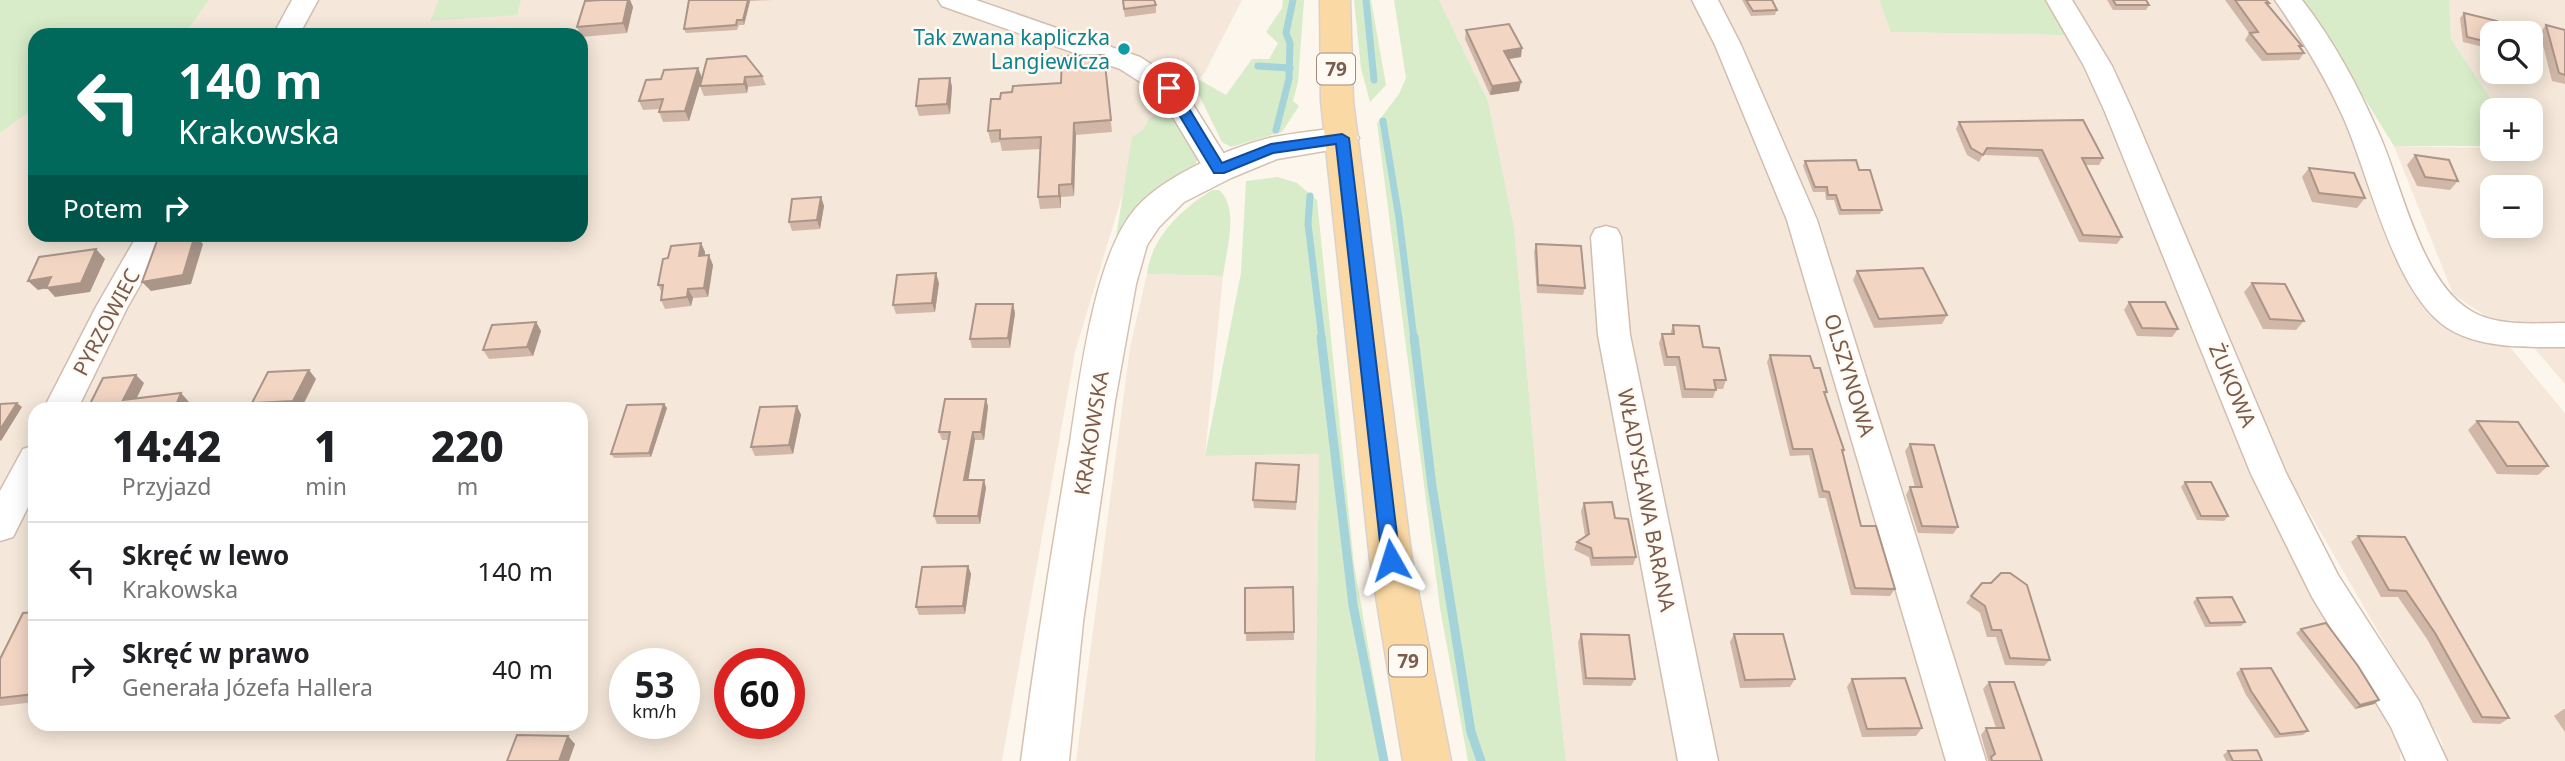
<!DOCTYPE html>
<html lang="pl">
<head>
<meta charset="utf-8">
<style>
	:root { --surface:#fff; --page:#f2f2f2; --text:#202124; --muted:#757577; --line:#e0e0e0 }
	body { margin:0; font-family:"Noto Sans",sans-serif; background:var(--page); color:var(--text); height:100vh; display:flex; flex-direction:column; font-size:26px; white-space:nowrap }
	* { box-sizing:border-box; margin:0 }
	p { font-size:23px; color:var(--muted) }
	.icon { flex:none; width:38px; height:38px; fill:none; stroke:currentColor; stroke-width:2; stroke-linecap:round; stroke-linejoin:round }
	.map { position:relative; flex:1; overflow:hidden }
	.drawer { position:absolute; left:28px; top:402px; width:560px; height:329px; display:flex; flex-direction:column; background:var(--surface); border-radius:21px; box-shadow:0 4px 18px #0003 }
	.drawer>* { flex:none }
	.guide { position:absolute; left:28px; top:28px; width:560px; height:214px; border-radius:21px; box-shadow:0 4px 18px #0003; background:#00695c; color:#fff; overflow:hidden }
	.tools { position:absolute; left:2480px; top:21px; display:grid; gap:14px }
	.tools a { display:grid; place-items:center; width:63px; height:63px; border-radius:14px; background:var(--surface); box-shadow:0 4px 18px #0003; font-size:35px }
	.speed { position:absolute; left:609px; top:648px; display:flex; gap:14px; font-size:35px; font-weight:700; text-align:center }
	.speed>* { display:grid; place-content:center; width:91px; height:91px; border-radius:50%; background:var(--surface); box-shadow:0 4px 18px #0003; line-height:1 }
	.speed small { font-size:18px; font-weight:400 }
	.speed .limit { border:10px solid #d22; background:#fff; color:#111 }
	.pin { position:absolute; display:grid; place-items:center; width:60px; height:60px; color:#fff; margin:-30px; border:4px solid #fff; border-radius:50%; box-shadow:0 2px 7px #0007 }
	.me { position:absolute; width:77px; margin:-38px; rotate:354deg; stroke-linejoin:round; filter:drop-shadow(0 0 5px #0008) }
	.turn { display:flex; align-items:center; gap:24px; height:147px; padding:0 35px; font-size:32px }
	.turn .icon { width:91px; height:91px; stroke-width:2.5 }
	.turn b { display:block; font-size:49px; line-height:60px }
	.then { display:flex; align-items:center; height:66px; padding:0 35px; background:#0003; gap:14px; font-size:26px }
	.eta { display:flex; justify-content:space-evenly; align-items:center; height:119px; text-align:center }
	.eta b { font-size:42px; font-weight:800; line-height:49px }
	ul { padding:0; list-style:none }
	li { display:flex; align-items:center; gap:21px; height:98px; padding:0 35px; border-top:2px solid var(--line) }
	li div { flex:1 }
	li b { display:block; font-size:26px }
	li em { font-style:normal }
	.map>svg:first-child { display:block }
	.residential { fill:#f5e8da; fill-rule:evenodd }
	.green { fill:#d8ecc9 }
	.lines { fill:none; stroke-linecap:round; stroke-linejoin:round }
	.stream-far1 { stroke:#a5d3da; stroke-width:7 }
	.stream { stroke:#a5d3da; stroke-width:9 }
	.street-casing { stroke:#d1beb0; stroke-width:3 }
	.secondary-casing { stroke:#d6c0b0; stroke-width:3 }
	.primary-casing { stroke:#dad1cd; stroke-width:3 }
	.street { fill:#fff; fill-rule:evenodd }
	.secondary { fill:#fff; fill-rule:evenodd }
	.primary { fill:#fbd9a5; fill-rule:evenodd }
	.wall { fill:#d1b7a8 }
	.shaded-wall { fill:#aa9588 }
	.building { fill:#f3d5c3; stroke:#aa9588; stroke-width:2 }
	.route { fill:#1a73e8; stroke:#114b97; stroke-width:2 }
	.culture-dot { fill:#0f9aa8; stroke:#fffaf3; stroke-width:2.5 }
	.labels { text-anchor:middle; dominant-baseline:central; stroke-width:5; stroke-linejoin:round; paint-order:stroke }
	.shield { fill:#fffaf3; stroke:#a28b7f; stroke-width:2 }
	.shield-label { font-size:19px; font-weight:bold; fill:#7a5c4d }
	.culture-label { font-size:21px; fill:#0d838f; stroke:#fffaf3; text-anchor:end }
	.street-label { font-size:21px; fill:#7a5c4d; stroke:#fffaf3 }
</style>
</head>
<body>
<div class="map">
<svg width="2565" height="761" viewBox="0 0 2565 761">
	<rect width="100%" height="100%" fill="#fdf6ec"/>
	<!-- residential -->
	<g class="residential">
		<path d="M 209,0 L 1242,0 L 1205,72 L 1175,107 L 1125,186 L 1075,352 L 1002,761 L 0,761 L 0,133 L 35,108 L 35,234 L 581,234 L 581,35 L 139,35 L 187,31 ZM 35,410 L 581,410 L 581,724 L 35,724 ZM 625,663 L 684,663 L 684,723 L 625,723 ZM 730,663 L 789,663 L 789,723 L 730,723 Z"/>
		<polygon points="1439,0 1879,0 1892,32 2065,35 2102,103 2400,737 2400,761 1566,761 1545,572 1514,227 1488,101"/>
		<polygon points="2071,0 2277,0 2297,27 2339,106 2423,297 2504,340 2565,413 2565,761 2444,761 2442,742 2287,474 2120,93"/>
		<path d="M 2449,0 L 2565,0 L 2565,324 L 2490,319 L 2453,294 L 2394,146 L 2530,149 L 2530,110 L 2498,110 L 2451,39 ZM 2492,33 L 2530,33 L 2530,72 L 2492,72 ZM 2492,187 L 2530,187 L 2530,226 L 2492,226 Z"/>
		<polygon points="1147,274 1223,276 1205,456 1319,454 1315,761 1076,761 1130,347"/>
		<polygon points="2529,342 2565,342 2565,384"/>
	</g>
	<!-- green -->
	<g class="green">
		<polygon points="0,0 209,0 187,31 139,35 35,35 35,108 0,133"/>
		<polygon points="439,0 521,0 517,15 430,21"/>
		<polygon points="1283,0 1304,0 1298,82 1293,101 1299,106 1282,132 1231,147 1222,142 1200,97 1169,67 1174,65 1226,95 1252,59 1269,59 1278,43 1266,32 1282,8"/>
		<polygon points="1354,0 1371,0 1386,85 1370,102 1361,68"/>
		<polygon points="1394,0 1439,0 1488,101 1514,227 1545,572 1566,761 1468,761 1440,608 1377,123 1399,94 1406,78"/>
		<polygon points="1879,0 2045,0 2065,35 1891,32"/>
		<polygon points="2297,0 2449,0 2451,39 2498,110 2492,110 2492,146 2394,146 2319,25"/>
		<polygon points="1161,114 1175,118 1197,159 1196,166 1131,218 1115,243 1132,137 1143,130 1149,118"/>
		<polygon points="1278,177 1297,183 1317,200 1354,564 1388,761 1315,761 1319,454 1205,456 1241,273 1246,181"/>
		<path d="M 1212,190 L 1219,190 C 1240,208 1226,251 1223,276 L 1147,274 C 1152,236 1181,210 1212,190 Z"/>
	</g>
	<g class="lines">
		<!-- stream-far1 -->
		<g class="stream-far1">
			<polyline points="1366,0 1374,80"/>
			<polyline points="1258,66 1290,68"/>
			<polyline points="1383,121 1399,218 1414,339"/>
			<polyline points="1276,130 1289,79 1290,43 1286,33 1293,0"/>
			<polyline points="1310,196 1308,224 1322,339"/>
		</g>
		<!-- stream -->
		<g class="stream">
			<polyline points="1321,337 1353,605 1384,761"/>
			<polyline points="1414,337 1432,486 1471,732 1481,761"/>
		</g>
		<defs>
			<g id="street">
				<polygon points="292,0 318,0 299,35 273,35"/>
				<polygon points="938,0 976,0 1140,57 1179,82 1234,170 1229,177 1219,180 1209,177 1159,94 1120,69 942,6"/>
				<polygon points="1692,0 1718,0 1741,45 1817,220 1986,761 1946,761 1787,220 1715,45"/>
				<polygon points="2046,0 2072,0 2112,66 2133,112 2286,473 2338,575 2419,701 2447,761 2406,761 2391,727 2312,597 2251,474 2105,112 2084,66"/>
				<path d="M 2275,0 L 2302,0 C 2334,41 2358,86 2379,134 C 2402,185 2420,281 2471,311 C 2497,327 2536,323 2565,323 L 2565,347 C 2527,347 2479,349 2446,327 C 2393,290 2370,178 2344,119 C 2325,76 2302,39 2275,0 Z"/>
				<polygon points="1606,226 1617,229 1621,237 1630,335 1718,761 1678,761 1598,335 1591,237 1595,229"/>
				<polygon points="138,234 169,234 127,308 77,410 43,410 96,307"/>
				<polygon points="35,445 35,493 13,537 0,541 0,491 23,449"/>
			</g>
			<path id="secondary" d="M 1342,127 L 1354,130 L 1359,138 L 1354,146 L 1277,159 L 1231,178 L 1184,202 L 1159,227 L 1147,245 L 1136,284 L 1115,401 L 1083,622 L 1069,761 L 1021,761 C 1035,654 1052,548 1070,442 C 1080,378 1094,257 1135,209 C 1163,176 1227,149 1269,138 C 1293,133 1318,131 1342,127 Z"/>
			<polygon id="primary" points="1320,0 1350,0 1353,101 1412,560 1451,761 1403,761 1370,560 1321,101"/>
		</defs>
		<!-- street casing -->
		<use href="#street" class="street-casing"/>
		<!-- secondary casing -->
		<use href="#secondary" class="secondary-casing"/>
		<!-- primary casing -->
		<use href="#primary" class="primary-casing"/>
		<!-- street -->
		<use href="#street" class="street"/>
		<!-- secondary -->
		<use href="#secondary" class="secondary"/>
		<!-- primary -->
		<use href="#primary" class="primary"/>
	</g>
	<!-- wall -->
	<g class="wall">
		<polygon points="601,0 630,0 633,7 627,33 581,37 577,27"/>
		<polygon points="689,0 772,0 750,1 744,25 739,25 737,30 686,33 684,29"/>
		<polygon points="1122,0 1156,5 1156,13 1125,17"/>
		<polygon points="1742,0 1772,0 1777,10 1775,15 1751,16"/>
		<polygon points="2107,0 2146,0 2149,5 2146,10 2113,10"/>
		<polygon points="2225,0 2266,0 2269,3 2268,5 2302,46 2300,48 2304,53 2299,60 2262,61 2245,40 2249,33"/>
		<polygon points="2464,13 2492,33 2492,49 2463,42 2460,18"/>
		<polygon points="2546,25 2565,30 2565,84 2552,81 2540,33"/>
		<polygon points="1466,30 1521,57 1509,59 1519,91 1490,95 1465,39"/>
		<polygon points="1104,55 1112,132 1076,135 1074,196 1061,197 1061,208 1040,209 1038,197 1040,149 1002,151 1000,142 991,143 988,131 1000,99 1012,92 1061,83"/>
		<polygon points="707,59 762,76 766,85 748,87 747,93 704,96 700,86"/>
		<polygon points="698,68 702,78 689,121 663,122 659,112 660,109 643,110 639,101 661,79"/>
		<polygon points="950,78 952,87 950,114 919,116 916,106"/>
		<polygon points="1959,122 2103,158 2099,165 2085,165 2122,237 2117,244 2079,242 2038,157 1983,155 1979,162 1967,155 1956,129"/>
		<polygon points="2415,155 2458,181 2450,190 2417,186 2407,165"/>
		<polygon points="1805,161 1859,170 1882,210 1880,214 1839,215 1834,200 1826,200 1825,192 1813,192 1803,166"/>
		<polygon points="2309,168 2365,198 2357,208 2312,202 2302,177"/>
		<polygon points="821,197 824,206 820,229 792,231 789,222"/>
		<polygon points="701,243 705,252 705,256 713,265 708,297 693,298 691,306 665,309 661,300 662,293 658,285 668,258"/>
		<polygon points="1536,244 1585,288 1583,295 1537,293 1534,252"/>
		<polygon points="1857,271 1947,315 1942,324 1874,328 1853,280"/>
		<polygon points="939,283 935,312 896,314 893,305"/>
		<polygon points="2252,283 2304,321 2296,330 2263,329 2244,292"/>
		<polygon points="2129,302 2178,329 2172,337 2137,336 2124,310"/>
		<polygon points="1013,304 1015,313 1010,348 972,348 970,339"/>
		<polygon points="536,322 541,331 533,356 489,359 483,350"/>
		<polygon points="1673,325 1703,347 1726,380 1723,389 1716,389 1713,398 1682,398 1676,366 1664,366 1659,343 1662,334 1670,334"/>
		<polygon points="1770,355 1814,368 1827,392 1825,395 1844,450 1843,453 1861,526 1895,589 1890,596 1851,595 1826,498 1819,498 1809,455 1790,456 1767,362"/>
		<polygon points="316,379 301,410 258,410 252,403"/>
		<polygon points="986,399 988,407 984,440 975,440 968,480 984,480 986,488 980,524 937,524 934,516 949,440 942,440 939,432"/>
		<polygon points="664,404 667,408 651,457 614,458 611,454"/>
		<polygon points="797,406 801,415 793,454 755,456 751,447"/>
		<polygon points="2477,421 2548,466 2538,475 2497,474 2468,430"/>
		<polygon points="1910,444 1958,527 1953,534 1918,533 1906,495 1910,487 1915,487 1905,451"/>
		<polygon points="1299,465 1296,510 1254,508 1253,500"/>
		<polygon points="2185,482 2228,516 2224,521 2197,520 2181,487"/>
		<polygon points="1584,503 1615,518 1636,557 1633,565 1591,566 1589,557 1574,550 1577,542 1585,536 1581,511"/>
		<polygon points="2358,536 2405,537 2509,718 2500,724 2473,723 2427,639 2398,597 2381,597 2351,542"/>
		<polygon points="968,566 971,574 965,614 919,615 916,607"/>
		<polygon points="1982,583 2050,660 2044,666 2005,665 1996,637 1987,637 1980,613 1966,603"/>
		<polygon points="1293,587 1294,640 1246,641 1245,588"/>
		<polygon points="2197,598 2245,622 2241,626 2205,627 2193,602"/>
		<polygon points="35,612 35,702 0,706 0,659"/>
		<polygon points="2301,629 2379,700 2374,704 2355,709 2296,633"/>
		<polygon points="1581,634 1635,679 1631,686 1583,685 1578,642"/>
		<polygon points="1734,634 1795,679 1790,687 1740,688 1730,642"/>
		<polygon points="2241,669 2308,731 2303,735 2275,738 2246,695 2236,673"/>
		<polygon points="1852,679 1922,728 1916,736 1862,737 1847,687"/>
		<polygon points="1989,682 2042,761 1988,761 1988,760 1981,735 1986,728 1996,728 1983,689"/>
		<polygon points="2564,709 2565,709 2565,732 2554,716"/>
		<polygon points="2228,751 2262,761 2226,761 2223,755"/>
	</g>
	<!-- shaded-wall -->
	<g class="shaded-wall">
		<polygon points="628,0 630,0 633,7 627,33 623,23"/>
		<polygon points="748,0 750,0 750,1 744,25 743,20"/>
		<polygon points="262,29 267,35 258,35"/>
		<polygon points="1522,48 1521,57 1503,60 1504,51"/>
		<polygon points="698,68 702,78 689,121 685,111"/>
		<polygon points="745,77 748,87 747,93 744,84"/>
		<polygon points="950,78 952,87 950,114 947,104"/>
		<polygon points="1521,82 1519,91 1490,95 1492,86"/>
		<polygon points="1074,123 1076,135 1074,196 1072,184"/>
		<polygon points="1059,185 1061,197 1061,208 1059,196"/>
		<polygon points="821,197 824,206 820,229 817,220"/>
		<polygon points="195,235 203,244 191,284 151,291 142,282"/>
		<polygon points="701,243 705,252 703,266 699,256"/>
		<polygon points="96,249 105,259 90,292 55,297 47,288 38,290 28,281 51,277"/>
		<polygon points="709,255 713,265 708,297 704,288"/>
		<polygon points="936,273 939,283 935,312 932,303"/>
		<polygon points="688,289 693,298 691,306 687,297"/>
		<polygon points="1013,304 1015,313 1010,348 1008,338"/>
		<polygon points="536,322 541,331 533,356 527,347"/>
		<polygon points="309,370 316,379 300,410 293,401"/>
		<polygon points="136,375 144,383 132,408 123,400"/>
		<polygon points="181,393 189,402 186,410 174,410"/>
		<polygon points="986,399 988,407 984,440 981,432"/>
		<polygon points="17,403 22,407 1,441 0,440 0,430"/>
		<polygon points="664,404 667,408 651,457 649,453"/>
		<polygon points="797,406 801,415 793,454 789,445"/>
		<polygon points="973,432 975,440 967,488 964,480"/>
		<polygon points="984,480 986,488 980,524 978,516"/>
		<polygon points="968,566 971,574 965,614 963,606"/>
		<polygon points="2379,700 2374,704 2355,709 2360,705"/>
		<polygon points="568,736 575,744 569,761 559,761"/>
	</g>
	<!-- building -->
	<g class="building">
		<polygon points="601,0 628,0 623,23 577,27 585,1"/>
		<polygon points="689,0 748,0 743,20 737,20 736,25 684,29"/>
		<polygon points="1123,0 1154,0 1156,5 1124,9"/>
		<polygon points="1746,0 1772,0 1777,10 1753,11"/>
		<polygon points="2113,0 2146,0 2149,5 2116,5"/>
		<polygon points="2235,0 2266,0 2269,3 2266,3 2302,46 2299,46 2304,53 2267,54 2250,33 2258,32"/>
		<polygon points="2464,13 2497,21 2499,33 2492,33 2492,43 2467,37"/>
		<polygon points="1509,24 1522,48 1504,51 1521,82 1492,86 1466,30"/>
		<polygon points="2546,25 2565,30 2565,75 2559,73"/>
		<polygon points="262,29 258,35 230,35 233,30"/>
		<polygon points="486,29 483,35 456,35 458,30"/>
		<polygon points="1104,55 1111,120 1074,123 1072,184 1059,185 1059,196 1038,197 1041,137 1000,139 1000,130 988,131 991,99 1000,99 1001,93 1012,92 1013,86 1061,83 1062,56"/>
		<polygon points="746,56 762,76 745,77 744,84 700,86 707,59"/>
		<polygon points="698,68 685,111 659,112 663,99 639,101 646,80 661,79 664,70"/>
		<polygon points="950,78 947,104 916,106 919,79"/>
		<polygon points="2083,120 2103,158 2082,158 2122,237 2083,235 2042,150 1987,148 1983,155 1971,148 1959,122"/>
		<polygon points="2415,155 2449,160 2458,181 2425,177"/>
		<polygon points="1856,160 1859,170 1870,170 1882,210 1841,210 1836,195 1828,195 1827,187 1815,187 1805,161"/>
		<polygon points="2309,168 2354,173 2365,198 2319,193"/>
		<polygon points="821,197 817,220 789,222 792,199"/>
		<polygon points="195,235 183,275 142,282 157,241"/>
		<polygon points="701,243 699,256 709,255 704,288 688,289 687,297 661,300 663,285 658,285 663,259 668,258 671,246"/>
		<polygon points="1536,244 1581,246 1585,288 1538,285"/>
		<polygon points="96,249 81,283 46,288 51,277 28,281 39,257"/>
		<polygon points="1923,268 1947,315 1879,319 1857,271"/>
		<polygon points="936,273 932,303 893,305 897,275"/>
		<polygon points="2252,283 2285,284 2304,321 2270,319"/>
		<polygon points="2129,302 2165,302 2178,329 2142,328"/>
		<polygon points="976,304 1013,304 1008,338 970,339"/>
		<polygon points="536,322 527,347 483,350 492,325"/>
		<polygon points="1673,325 1699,326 1703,347 1719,348 1726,380 1714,380 1716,390 1685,389 1679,357 1667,357 1662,334 1674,334"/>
		<polygon points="1770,355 1810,356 1814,368 1820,368 1827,392 1824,392 1844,450 1842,450 1861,526 1876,526 1895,589 1855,588 1829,492 1823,491 1812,449 1793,449"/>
		<polygon points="309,370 293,401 252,403 268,372"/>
		<polygon points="136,375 123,400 181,393 174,410 87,410 103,378"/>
		<polygon points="945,399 986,399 981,432 973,432 964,480 984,480 978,516 934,516 950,432 939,432"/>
		<polygon points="17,403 0,430 0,404"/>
		<polygon points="664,404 649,453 611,454 627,405"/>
		<polygon points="797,406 789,445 751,447 760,407"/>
		<polygon points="2477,421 2518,422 2548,466 2507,466"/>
		<polygon points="1910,444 1934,445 1958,527 1922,526 1910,487 1922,487"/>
		<polygon points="1256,463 1299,465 1296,502 1253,500"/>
		<polygon points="2185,482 2211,482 2228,516 2201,516"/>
		<polygon points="1612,502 1615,518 1628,519 1636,557 1593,558 1591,548 1577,542 1589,534 1584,503"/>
		<polygon points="2358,536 2405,537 2509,718 2482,717 2435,633 2406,591 2389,590"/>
		<polygon points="968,566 963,606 916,607 922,567"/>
		<polygon points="2001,573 2010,573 2027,585 2050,660 2010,658 2001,630 1992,630 1985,606 1971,596 1982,583 1991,583"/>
		<polygon points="1293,587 1294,632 1245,633 1245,588"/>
		<polygon points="2232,597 2245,622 2210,623 2197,598"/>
		<polygon points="35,612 35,693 34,694 0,698 0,659 23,613"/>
		<polygon points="2326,623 2358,666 2379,700 2360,705 2301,629"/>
		<polygon points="1581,634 1629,635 1635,679 1586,678"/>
		<polygon points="1734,634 1783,634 1795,679 1745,680"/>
		<polygon points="2271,668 2308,731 2280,734 2251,691 2241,669"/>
		<polygon points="1905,678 1922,728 1867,729 1852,679"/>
		<polygon points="1989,682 2014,682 2042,761 1992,761 1991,757 1995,754 1986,728 2004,728"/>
		<polygon points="517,735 568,736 559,761 507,761"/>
		<polygon points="2257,750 2262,761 2233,761 2228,751"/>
	</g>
	<!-- route -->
	<polygon class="route" points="1169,83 1174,84 1222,163 1271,144 1342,134 1349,138 1400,560 1397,566 1391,568 1385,566 1382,560 1336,144 1273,153 1224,173 1214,173 1163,88"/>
	<!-- markers -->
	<circle class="culture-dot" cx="1124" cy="49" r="7"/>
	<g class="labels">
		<!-- shield labels -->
		<g class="shield">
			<rect x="1317" y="53.5" width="38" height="31" rx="5"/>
			<rect x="1389" y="645.5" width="38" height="31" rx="5"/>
		</g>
		<g class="shield-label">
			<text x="1336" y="69">79</text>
			<text x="1408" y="661">79</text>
		</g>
		<!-- culture labels -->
		<g class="culture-label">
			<text x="1110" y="37">Tak zwana kapliczka<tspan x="1110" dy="24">Langiewicza</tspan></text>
		</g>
		<!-- street labels -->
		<g class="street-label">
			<text transform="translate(106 322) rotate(-62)">PYRZOWIEC</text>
			<text transform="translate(1850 375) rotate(73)">OLSZYNOWA</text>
			<text transform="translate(2233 385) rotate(67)">ŻUKOWA</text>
			<text transform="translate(1091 433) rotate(-81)">KRAKOWSKA</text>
			<text transform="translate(1647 500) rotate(79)">WŁADYSŁAWA BARANA</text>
		</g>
	</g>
</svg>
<div class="tools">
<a><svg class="icon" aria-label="search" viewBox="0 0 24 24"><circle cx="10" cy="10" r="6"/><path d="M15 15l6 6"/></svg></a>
<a>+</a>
<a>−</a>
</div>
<div class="speed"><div>53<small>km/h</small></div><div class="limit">60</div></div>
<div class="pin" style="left:1169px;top:88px;background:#d93025"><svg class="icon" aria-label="arrive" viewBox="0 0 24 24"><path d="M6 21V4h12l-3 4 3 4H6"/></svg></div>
<svg class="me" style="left:1391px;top:560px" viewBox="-20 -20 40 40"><path d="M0-17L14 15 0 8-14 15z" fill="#1a73e8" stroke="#fff" stroke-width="4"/></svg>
<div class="guide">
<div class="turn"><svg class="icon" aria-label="left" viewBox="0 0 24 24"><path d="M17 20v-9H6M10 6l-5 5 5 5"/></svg><div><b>140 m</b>Krakowska</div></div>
<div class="then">Potem<svg class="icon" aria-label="right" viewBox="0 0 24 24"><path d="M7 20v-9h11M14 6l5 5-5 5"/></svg></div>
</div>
<section class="drawer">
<div class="eta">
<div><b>14:42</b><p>Przyjazd</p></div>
<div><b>1</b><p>min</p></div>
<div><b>220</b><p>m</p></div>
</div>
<ul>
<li><svg class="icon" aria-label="left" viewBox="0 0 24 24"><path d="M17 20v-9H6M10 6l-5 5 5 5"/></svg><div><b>Skręć w lewo</b><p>Krakowska</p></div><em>140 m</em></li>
<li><svg class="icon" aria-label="right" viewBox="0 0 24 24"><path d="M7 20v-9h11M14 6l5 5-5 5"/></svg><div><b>Skręć w prawo</b><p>Generała Józefa Hallera</p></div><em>40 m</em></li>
</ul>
</section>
</div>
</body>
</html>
